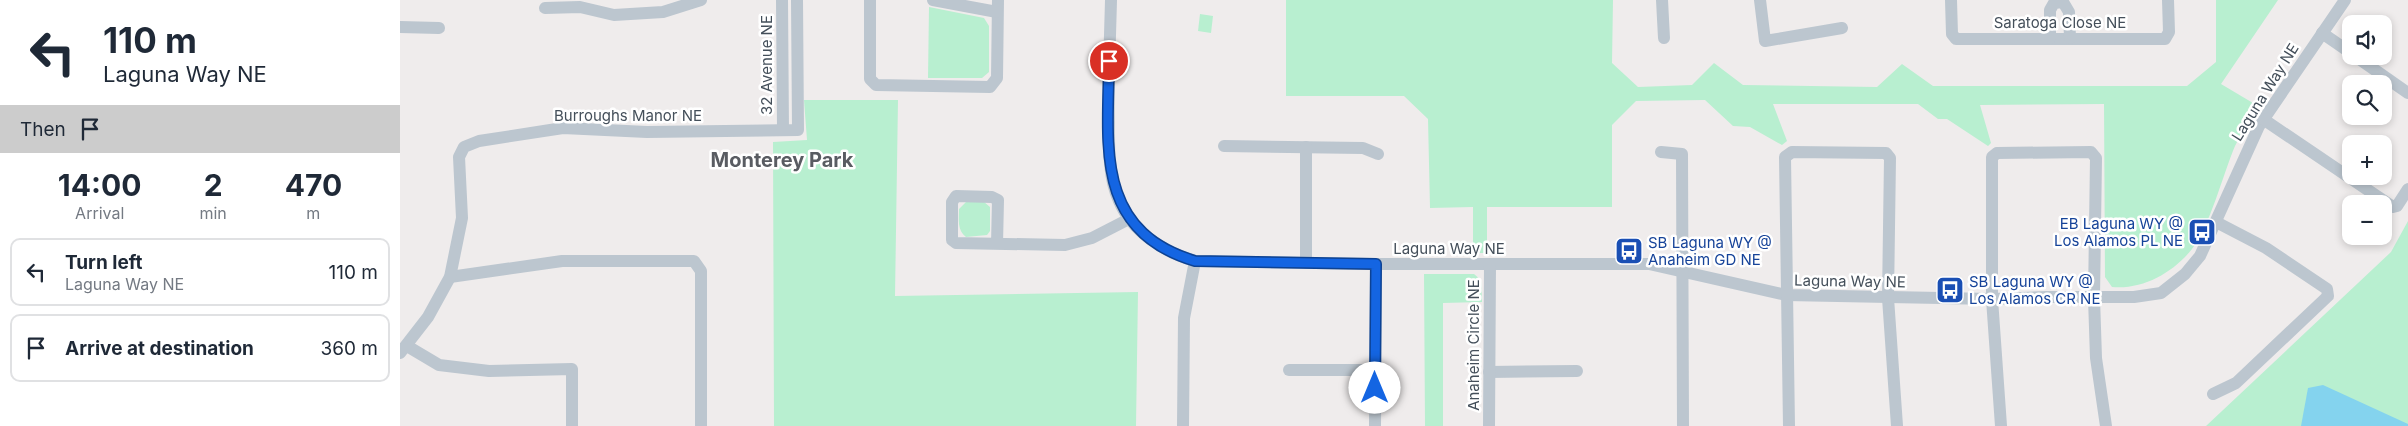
<!DOCTYPE html>
<html lang="en">
<head>
<meta charset="utf-8">
<style>
	:root { --surface:#fff; --page:#f2f2f3; --text:#1f2937; --muted:#747a83; --line:#e0e1e3 }
	body { margin:0; font-family:Inter,sans-serif; background:var(--page); color:var(--text); height:100vh; display:flex; flex-direction:column; font-size:19px; white-space:nowrap }
	* { box-sizing:border-box; margin:0 }
	p { font-size:16px; color:var(--muted) }
	.icon { flex:none; width:28px; height:28px; fill:none; stroke:currentColor; stroke-width:2; stroke-linecap:round; stroke-linejoin:round }
	.map { position:relative; flex:1; overflow:hidden }
	.drawer { display:flex; flex-direction:column; background:var(--surface); width:400px }
	.drawer>* { flex:none }
	.guide { background:#fff; color:var(--text); overflow:hidden }
	.controls { position:absolute; left:1942px; top:15px; display:grid; gap:10px }
	.controls a { display:grid; place-items:center; width:50px; height:50px; border-radius:10px; background:var(--surface); box-shadow:0 2px 8px #0003; font-size:25px }
	.pin { position:absolute; display:grid; place-items:center; width:42px; height:42px; color:#fff; margin:-21px; border:2px solid #fff; border-radius:50%; box-shadow:0 1px 5px #0007 }
	.me { position:absolute; width:55px; margin:-28px; rotate:0deg; stroke-linejoin:round; filter:drop-shadow(0 0 4px #0008) }
	.turn { display:flex; align-items:center; gap:18px; height:105px; padding:0 20px; font-size:22px }
	.turn .icon { width:65px; height:65px; stroke-width:2.5 }
	.turn b { display:block; font-size:35px; line-height:42px }
	.then { display:flex; align-items:center; height:48px; padding:0 20px; background:#0003; gap:10px; font-size:19px }
	.eta { display:flex; justify-content:space-evenly; align-items:center; height:85px; text-align:center }
	.eta b { font-size:30px; font-weight:700; line-height:35px }
	ul { padding:0; list-style:none }
	li { display:flex; align-items:center; gap:15px; height:68px; margin:0 10px 8px; padding:0 10px; border:2px solid var(--line); border-radius:10px }
	li div { flex:1 }
	li b { display:block; font-size:19px }
	li em { font-style:normal }
	main { display:flex; flex:1; min-height:0 }
	.map>svg:first-child { display:block }
	.green { fill:#b8efd0 }
	.water { fill:#84d3ee }
	.lines { fill:none; stroke-linecap:round; stroke-linejoin:round }
	.minor { stroke:#bcc6cf; stroke-width:12 }
	.route-casing { stroke:#0d4293; stroke-width:12 }
	.route { stroke:#1465e2; stroke-width:9 }
	.labels { text-anchor:middle; dominant-baseline:central; stroke-width:5; stroke-linejoin:round; paint-order:stroke }
	.street-label { font-size:15px; fill:#444f5a; stroke:#fff }
	.transit-label { font-size:15px; fill:#164399; stroke:#fff; text-anchor:start }
	.district-label { font-size:20px; font-weight:bold; fill:#595c62; stroke:#fff }
</style>
</head>
<body>
<main>
<section class="drawer">
<div class="guide">
<div class="turn"><svg class="icon" aria-label="left" viewBox="0 0 24 24"><path d="M17 20v-9H6M10 6l-5 5 5 5"/></svg><div><b>110 m</b>Laguna Way NE</div></div>
<div class="then">Then<svg class="icon" aria-label="arrive" viewBox="0 0 24 24"><path d="M6 21V4h12l-3 4 3 4H6"/></svg></div>
</div>
<div class="eta">
<div><b>14:00</b><p>Arrival</p></div>
<div><b>2</b><p>min</p></div>
<div><b>470</b><p>m</p></div>
</div>
<ul>
<li><svg class="icon" aria-label="left" viewBox="0 0 24 24"><path d="M17 20v-9H6M10 6l-5 5 5 5"/></svg><div><b>Turn left</b><p>Laguna Way NE</p></div><em>110 m</em></li>
<li><svg class="icon" aria-label="arrive" viewBox="0 0 24 24"><path d="M6 21V4h12l-3 4 3 4H6"/></svg><div><b>Arrive at destination</b></div><em>360 m</em></li>
</ul>
</section>
<div class="map">
<svg width="2008" height="426" viewBox="0 0 2008 426">
	<rect width="100%" height="100%" fill="#efecec"/>
	<!-- green -->
	<g class="green">
		<path d="M 886,0 L 1213,0 L 1212,63 L 1238,87 L 1292,85 L 1314,63 L 1343,85 L 1477,87 L 1502,64 L 1533,86 L 1787,86 L 1816,62 L 1816,0 L 1878,0 L 1821,84 L 1858,106 C 1850,119 1842,132 1835,146 C 1823,174 1810,226 1792,249 C 1774,272 1743,290 1712,287 L 1705,277 L 1704,104 L 1580,105 L 1591,143 L 1588,146 L 1547,119 L 1538,119 L 1518,104 L 1373,104 L 1387,141 L 1382,145 L 1350,127 L 1333,126 L 1305,100 L 1236,101 L 1212,125 L 1212,207 L 1087,207 L 1087,253 L 1073,253 L 1073,207 L 1030,208 L 1028,119 L 1004,96 L 886,96 Z"/>
		<polygon points="529,7 584,18 589,26 589,72 582,78 528,78"/>
		<polygon points="800,14 813,16 811,33 798,31"/>
		<polygon points="404,100 498,100 495,296 738,292 736,426 374,426 373,142 407,140"/>
		<path d="M 566,202 L 584,202 L 590,207 L 590,231 L 587,235 L 566,237 C 557,230 559,220 559,209 Z"/>
		<polygon points="2008,221 2008,426 1806,426 1991,252"/>
		<polygon points="1024,274 1074,274 1081,280 1082,302 1043,303 1043,426 1025,426"/>
	</g>
	<!-- water -->
	<polygon class="water" points="1923,385 2008,424 2008,426 1901,426 1908,388"/>
	<g class="lines">
		<!-- minor -->
		<g class="minor">
			<polyline points="382,0 383,130"/>
			<polyline points="470,0 470,79 476,85 590,87 597,78 598,0"/>
			<polyline points="533,0 597,12"/>
			<path d="M 711,0 C 710,41 708,82 709,122 C 709,148 708,177 719,201 C 732,232 764,252 795,261 L 976,264 L 1249,264 L 1386,295 L 1592,299 L 1647,297 L 1734,297 L 1761,293 L 1785,274 L 1800,256 L 1859,126 L 1945,0"/>
			<polyline points="1262,0 1264,38"/>
			<polyline points="1360,0 1365,41 1442,28"/>
			<polyline points="1551,0 1552,34 1556,39 1765,39 1769,32 1768,0"/>
			<polyline points="145,8 180,7 214,15 263,12 301,0"/>
			<polyline points="0,27 39,28"/>
			<polyline points="1922,33 1951,53"/>
			<polyline points="1650,38 1650,10 1654,3 1663,2 1669,12 1670,38"/>
			<polyline points="1955,56 2008,93"/>
			<polyline points="1863,119 1993,207 1997,206 2008,189"/>
			<polyline points="824,146 963,148 978,154"/>
			<polyline points="906,147 906,263"/>
			<polyline points="1261,152 1282,154 1283,426"/>
			<polyline points="597,244 598,200 592,197 556,196 552,202 552,240 556,243 665,245 692,238 729,219"/>
			<polyline points="50,277 162,261 294,261 301,271 301,426"/>
			<polyline points="7,346 39,365 89,371 172,369 172,426"/>
			<polyline points="0,353 28,317 50,277 62,218 59,157 64,147 79,141 163,128 247,132 398,130 397,0"/>
			<polyline points="889,370 975,370"/>
			<polyline points="1089,372 1177,371"/>
			<polyline points="1813,394 1836,383 1928,296 1927,289 1866,248 1816,222"/>
			<polyline points="783,426 784,318 795,261"/>
			<polyline points="975,426 976,264"/>
			<polyline points="1089,426 1090,264"/>
			<polyline points="1389,426 1385,157 1392,152 1486,153 1490,158 1488,298 1497,426"/>
			<polyline points="1601,426 1592,299 1592,157 1597,153 1691,152 1696,158 1694,298 1696,358 1706,426"/>
		</g>
	</g>
	<g class="lines">
		<defs>
			<path id="route" d="M 709,61 C 708,145 694,231 795,261 L 976,264 L 975,388"/>
		</defs>
		<!-- route casing -->
		<use href="#route" class="route-casing"/>
		<!-- route -->
		<use href="#route" class="route"/>
	</g>
	<!-- icons -->
	<defs>
		<symbol id="bus-square" viewBox="-11 -11 22 22"><rect x="-9" y="-9" width="18" height="18" rx="4" fill="#1a4fb4" stroke="#fff"/><path d="M-5-6H5V4H4V6H2V4H-2V6H-4V4H-5ZM-3.5-4V0h7V-4ZM-3.5 1.2v1.5H-2V1.2ZM2 1.2v1.5H3.5V1.2Z" fill="#fff"/></symbol>
	</defs>
	<g fill-rule="evenodd">
		<use href="#bus-square" x="1786" y="216" width="32" height="32"/>
		<use href="#bus-square" x="1213" y="235" width="32" height="32"/>
		<use href="#bus-square" x="1534" y="274" width="32" height="32"/>
	</g>
	<g class="labels">
		<!-- street labels -->
		<g class="street-label">
			<text x="1660" y="22">Saratoga Close NE</text>
			<text transform="translate(366 65) rotate(-90)">32 Avenue NE</text>
			<text transform="translate(1865 92) rotate(-58)">Laguna Way NE</text>
			<text x="228" y="115">Burroughs Manor NE</text>
			<text x="1049" y="248">Laguna Way NE</text>
			<text transform="translate(1450 281) rotate(1)">Laguna Way NE</text>
			<text transform="translate(1073 345) rotate(-90)">Anaheim Circle NE</text>
		</g>
		<!-- transit labels -->
		<g class="transit-label">
			<text x="1783" y="223" text-anchor="end">EB Laguna WY @<tspan x="1783" dy="17">Los Alamos PL NE</tspan></text>
			<text x="1248" y="242">SB Laguna WY @<tspan x="1248" dy="17">Anaheim GD NE</tspan></text>
			<text x="1569" y="281">SB Laguna WY @<tspan x="1569" dy="17">Los Alamos CR NE</tspan></text>
		</g>
		<!-- district labels -->
		<g class="district-label">
			<text x="382" y="160">Monterey Park</text>
		</g>
	</g>
</svg>
<div class="controls">
<a><svg class="icon" aria-label="sound" viewBox="0 0 24 24"><path d="M4 9h4l5-4v14l-5-4H4zM17 9q2 3 0 6"/></svg></a>
<a><svg class="icon" aria-label="search" viewBox="0 0 24 24"><circle cx="10" cy="10" r="6"/><path d="M15 15l6 6"/></svg></a>
<a>+</a>
<a>−</a>
</div>
<div class="pin" style="left:709px;top:61px;background:#d93025"><svg class="icon" aria-label="arrive" viewBox="0 0 24 24"><path d="M6 21V4h12l-3 4 3 4H6"/></svg></div>
<svg class="me" style="left:975px;top:388px" viewBox="-20 -20 40 40"><circle r="19" fill="#fff"/><path d="M0-13L10 11 0 6-10 11z" fill="#1465e2"/></svg>
</div>
</main>
</body>
</html>
